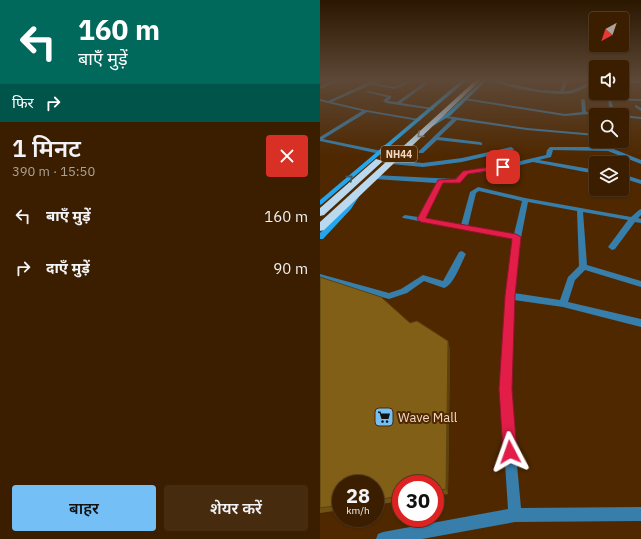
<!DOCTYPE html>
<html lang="hi">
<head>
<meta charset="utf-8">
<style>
	:root { --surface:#3b1e00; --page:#462b0f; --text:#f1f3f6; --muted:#aca299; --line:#543c22; --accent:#74c0f6 }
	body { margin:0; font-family:"IBM Plex Sans","Noto Sans Devanagari",sans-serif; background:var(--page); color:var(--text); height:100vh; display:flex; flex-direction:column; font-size:15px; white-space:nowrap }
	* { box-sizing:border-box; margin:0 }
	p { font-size:13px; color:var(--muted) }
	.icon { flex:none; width:22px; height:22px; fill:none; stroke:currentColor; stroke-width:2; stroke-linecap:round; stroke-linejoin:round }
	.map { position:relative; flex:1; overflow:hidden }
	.sheet { display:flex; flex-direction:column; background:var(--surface); width:320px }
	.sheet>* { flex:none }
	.hud { background:#00695c; color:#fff; overflow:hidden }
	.needle { width:26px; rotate:220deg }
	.tools { position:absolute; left:269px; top:12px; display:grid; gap:8px }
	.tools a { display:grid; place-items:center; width:40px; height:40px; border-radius:4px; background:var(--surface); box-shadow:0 1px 3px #0004,0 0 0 1px var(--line); font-size:20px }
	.speed { position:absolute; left:12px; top:475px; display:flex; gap:8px; font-size:20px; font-weight:700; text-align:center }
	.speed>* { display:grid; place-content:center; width:52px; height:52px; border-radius:50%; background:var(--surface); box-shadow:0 1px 3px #0004,0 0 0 1px var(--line); line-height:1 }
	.speed small { font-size:10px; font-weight:400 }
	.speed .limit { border:6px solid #d22; background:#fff; color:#111 }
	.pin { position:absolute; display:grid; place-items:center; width:34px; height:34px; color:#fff; margin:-17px; border-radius:8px; box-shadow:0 2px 6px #0006 }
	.me { position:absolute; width:44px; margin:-22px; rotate:356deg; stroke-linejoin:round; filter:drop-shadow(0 0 3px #0008) }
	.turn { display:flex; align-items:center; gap:14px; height:84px; padding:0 12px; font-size:18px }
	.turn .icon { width:52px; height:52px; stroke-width:2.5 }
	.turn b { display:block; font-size:28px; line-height:34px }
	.then { display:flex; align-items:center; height:38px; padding:0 12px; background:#0003; gap:8px; font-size:15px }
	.round { display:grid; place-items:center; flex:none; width:42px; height:42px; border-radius:4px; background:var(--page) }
	.overview { display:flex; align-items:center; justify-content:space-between; height:68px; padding:0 12px }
	h1 { font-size:24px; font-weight:600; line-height:30px }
	.action { display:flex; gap:8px; margin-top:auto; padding:8px 12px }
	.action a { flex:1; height:46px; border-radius:4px; background:var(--accent); color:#111; font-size:16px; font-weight:600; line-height:46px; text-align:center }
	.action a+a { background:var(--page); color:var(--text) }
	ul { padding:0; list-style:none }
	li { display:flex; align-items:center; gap:12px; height:52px; padding:0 12px }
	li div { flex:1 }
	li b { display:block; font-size:15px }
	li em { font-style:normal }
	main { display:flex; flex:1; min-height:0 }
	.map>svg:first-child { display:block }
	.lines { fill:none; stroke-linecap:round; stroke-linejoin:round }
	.street { fill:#387eab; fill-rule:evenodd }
	.secondary { fill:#24a6ef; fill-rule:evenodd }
	.highway { fill:#bad8ee; fill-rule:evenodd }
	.wall { fill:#705213 }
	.shaded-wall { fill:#5b420f }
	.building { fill:#825f16; stroke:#5b420f }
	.oneway { stroke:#848077 }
	.oneway2 { stroke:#3e5a60 }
	.route { fill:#e11d48; stroke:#92132f }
	.labels { text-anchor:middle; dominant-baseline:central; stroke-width:4; stroke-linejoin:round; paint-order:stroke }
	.shield { fill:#4f2800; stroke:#c0a389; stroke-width:1 }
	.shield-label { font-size:10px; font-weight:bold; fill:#f1d8c4 }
	.near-poi-label { font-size:13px; fill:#f1d8c4; stroke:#4f2800; text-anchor:start }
</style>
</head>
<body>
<main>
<section class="sheet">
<div class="hud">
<div class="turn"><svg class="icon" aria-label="left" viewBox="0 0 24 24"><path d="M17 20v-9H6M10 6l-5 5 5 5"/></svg><div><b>160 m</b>बाएँ मुड़ें</div></div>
<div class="then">फिर<svg class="icon" aria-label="right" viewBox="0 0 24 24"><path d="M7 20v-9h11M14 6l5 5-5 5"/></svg></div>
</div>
<div class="overview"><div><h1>1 मिनट</h1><p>390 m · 15:50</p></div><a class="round" style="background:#d93025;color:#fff"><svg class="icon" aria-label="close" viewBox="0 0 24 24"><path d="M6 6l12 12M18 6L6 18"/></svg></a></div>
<ul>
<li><svg class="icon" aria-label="left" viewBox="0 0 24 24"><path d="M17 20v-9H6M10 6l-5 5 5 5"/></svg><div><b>बाएँ मुड़ें</b></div><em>160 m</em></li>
<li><svg class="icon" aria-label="right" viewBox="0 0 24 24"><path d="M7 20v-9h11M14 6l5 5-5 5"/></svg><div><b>दाएँ मुड़ें</b></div><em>90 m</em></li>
</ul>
<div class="action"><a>बाहर</a><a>शेयर करें</a></div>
</section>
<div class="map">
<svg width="321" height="539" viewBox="0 0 321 539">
	<rect width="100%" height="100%" fill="#4f2800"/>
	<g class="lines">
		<!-- street -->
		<g class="street">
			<polygon points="15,80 21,80 0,89 0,87"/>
			<polygon points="54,80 60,80 54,83 75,87 85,82 88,83 75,89 50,85 12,102 46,110 98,119 100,119 100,121 47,112 3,139 62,151 63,152 60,154 0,141 0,137 42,111 0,101 0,99 8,101"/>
			<polygon points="100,80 105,80 108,83 81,103 112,108 114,109 114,110 66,103 63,101 67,97 46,92 48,91 71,96 71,98 68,101 77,102 104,83"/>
			<path d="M 166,80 L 175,80 L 219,90 L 240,91 L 244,80 L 248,80 L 244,91 C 257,91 264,83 276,81 L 276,83 C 268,85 261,91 253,93 C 233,97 186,87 166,80 Z"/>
			<polygon points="302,80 321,81 321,83 302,82"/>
			<polygon points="144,98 245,114 262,112 261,100 263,99 265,100 266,112 290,113 288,98 321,99 321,101 291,100 295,114 297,115 269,114 245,116 145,100"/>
			<polygon points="316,105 321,108 321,111 315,107 315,105"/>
			<polygon points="121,115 207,128 276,134 276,136 207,130 137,120 119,137 160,142 162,143 162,145 117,140 103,153 99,153 99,151 132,119 119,117 119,116"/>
			<polygon points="301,115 302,115 321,117 321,119 302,117 302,115"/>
			<path d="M 285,141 L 291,141 L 291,148 L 321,160 L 321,164 L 288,151 L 233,150 L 231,157 L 219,160 L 276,170 L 276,174 L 213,162 L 179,170 L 148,174 L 139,182 L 122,183 L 105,218 L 141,225 L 150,192 L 158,187 L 205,198 L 311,217 L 319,210 L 321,209 L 321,215 L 318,218 L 321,219 L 321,223 L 315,222 L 295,249 L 292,250 L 288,247 L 308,220 L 263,212 L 267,265 L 321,281 L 321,287 L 265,270 L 255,280 L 248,302 L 321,319 L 321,327 L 243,307 L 194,300 L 190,389 L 201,508 L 321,507 L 321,521 L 195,522 L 102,539 L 56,539 L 58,534 L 63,532 L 188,509 L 180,389 L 187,284 L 193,239 L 83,218 L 82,217 L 85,215 L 98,217 L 116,183 L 54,179 L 51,177 L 54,175 L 135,179 L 144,171 L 179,166 L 226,155 L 227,150 L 230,147 L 286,147 ZM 159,191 L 202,201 L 194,234 L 148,226 L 156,193 ZM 208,202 L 257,211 L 259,266 L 248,277 L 240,300 L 194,293 L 199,248 Z"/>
			<polygon points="191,147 194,149 193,150 142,162 103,167 71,164 68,162 71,160 103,163 142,158"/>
			<polygon points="302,174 321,180 321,184 302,178"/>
			<path d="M 142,251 L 146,254 C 141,263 134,285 124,288 L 104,281 L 87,293 L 69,299 L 0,280 L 0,274 L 69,293 L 81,289 L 103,275 L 123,281 L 139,252 Z"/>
		</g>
		<!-- secondary -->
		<g class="secondary">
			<polygon points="142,80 147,80 2,204 0,205 0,200"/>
			<polygon points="163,80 167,80 131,115 113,126 109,126 109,124 127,113"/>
			<polygon points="37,193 40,195 31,209 3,239 0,239 0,233 26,207 35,194"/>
		</g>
		<!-- highway -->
		<g class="highway">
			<polygon points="156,80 161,80 4,230 0,231 0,222"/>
			<polygon points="56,159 63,161 4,215 0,216 0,208"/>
		</g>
	</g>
	<!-- wall -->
	<polygon class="wall" points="0,277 90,323 130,349 128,494 115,496 115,484 81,484 81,501 55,505 55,484 21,484 21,510 0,513"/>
	<!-- shaded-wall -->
	<polygon class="shaded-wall" points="128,341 130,349 128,494 126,489"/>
	<!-- building -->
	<polygon class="building" points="0,277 61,297 90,323 97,321 128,341 126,489 115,491 115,484 81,484 81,496 55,500 55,484 21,484 21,505 0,508"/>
	<!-- one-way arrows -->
	<defs><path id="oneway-chevron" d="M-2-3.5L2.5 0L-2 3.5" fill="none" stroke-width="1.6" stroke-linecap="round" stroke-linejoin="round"/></defs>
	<use class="oneway" href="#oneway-chevron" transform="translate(100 135) rotate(138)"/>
	<use class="oneway2" href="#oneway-chevron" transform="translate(30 178) rotate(-40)"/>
	<!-- sky -->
	<linearGradient id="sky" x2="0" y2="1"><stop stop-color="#2b1600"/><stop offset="0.51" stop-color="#5d4837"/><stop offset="1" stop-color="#5d4837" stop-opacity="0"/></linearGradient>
	<rect width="321" height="156" fill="url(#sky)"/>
	<!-- route -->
	<polygon class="route" points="183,165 186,167 185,168 148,174 140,183 123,183 106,218 196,234 201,237 195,296 192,389 197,452 195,457 190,459 185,457 183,452 179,389 185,296 192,239 101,222 97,219 118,180 136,179 143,171"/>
	<!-- icons -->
	<defs>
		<symbol id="supermarket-square" viewBox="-11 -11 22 22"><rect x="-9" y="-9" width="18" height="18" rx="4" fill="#74c0f6" stroke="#4f2800"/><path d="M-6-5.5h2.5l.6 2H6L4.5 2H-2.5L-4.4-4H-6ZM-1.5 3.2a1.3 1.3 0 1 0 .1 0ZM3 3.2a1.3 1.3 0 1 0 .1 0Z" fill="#111"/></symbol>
	</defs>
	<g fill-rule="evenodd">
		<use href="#supermarket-square" x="53" y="406" width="22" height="22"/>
	</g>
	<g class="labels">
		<!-- shield labels -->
		<rect class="shield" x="61" y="146" width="36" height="16" rx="3"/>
		<g class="shield-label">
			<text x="79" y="154">NH44</text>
		</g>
		<!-- near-poi labels -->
		<g class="near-poi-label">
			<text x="78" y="417">Wave Mall</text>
		</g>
	</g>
</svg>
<div class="tools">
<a><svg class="needle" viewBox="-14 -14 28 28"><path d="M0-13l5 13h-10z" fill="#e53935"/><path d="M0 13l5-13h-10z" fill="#aca299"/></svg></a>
<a><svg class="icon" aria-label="sound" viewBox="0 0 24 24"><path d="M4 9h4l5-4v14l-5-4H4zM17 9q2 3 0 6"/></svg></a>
<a><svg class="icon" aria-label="search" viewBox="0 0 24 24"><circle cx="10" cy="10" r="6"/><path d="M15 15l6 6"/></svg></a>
<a><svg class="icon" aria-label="layers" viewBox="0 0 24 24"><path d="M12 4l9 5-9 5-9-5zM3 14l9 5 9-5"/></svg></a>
</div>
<div class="speed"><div>28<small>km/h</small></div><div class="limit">30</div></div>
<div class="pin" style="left:183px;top:167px;background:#d93025"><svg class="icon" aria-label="arrive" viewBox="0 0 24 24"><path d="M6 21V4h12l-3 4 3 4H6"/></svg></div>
<svg class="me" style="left:190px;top:452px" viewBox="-20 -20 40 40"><path d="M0-17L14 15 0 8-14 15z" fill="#e11d48" stroke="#fff" stroke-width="4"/></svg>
</div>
</main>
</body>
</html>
